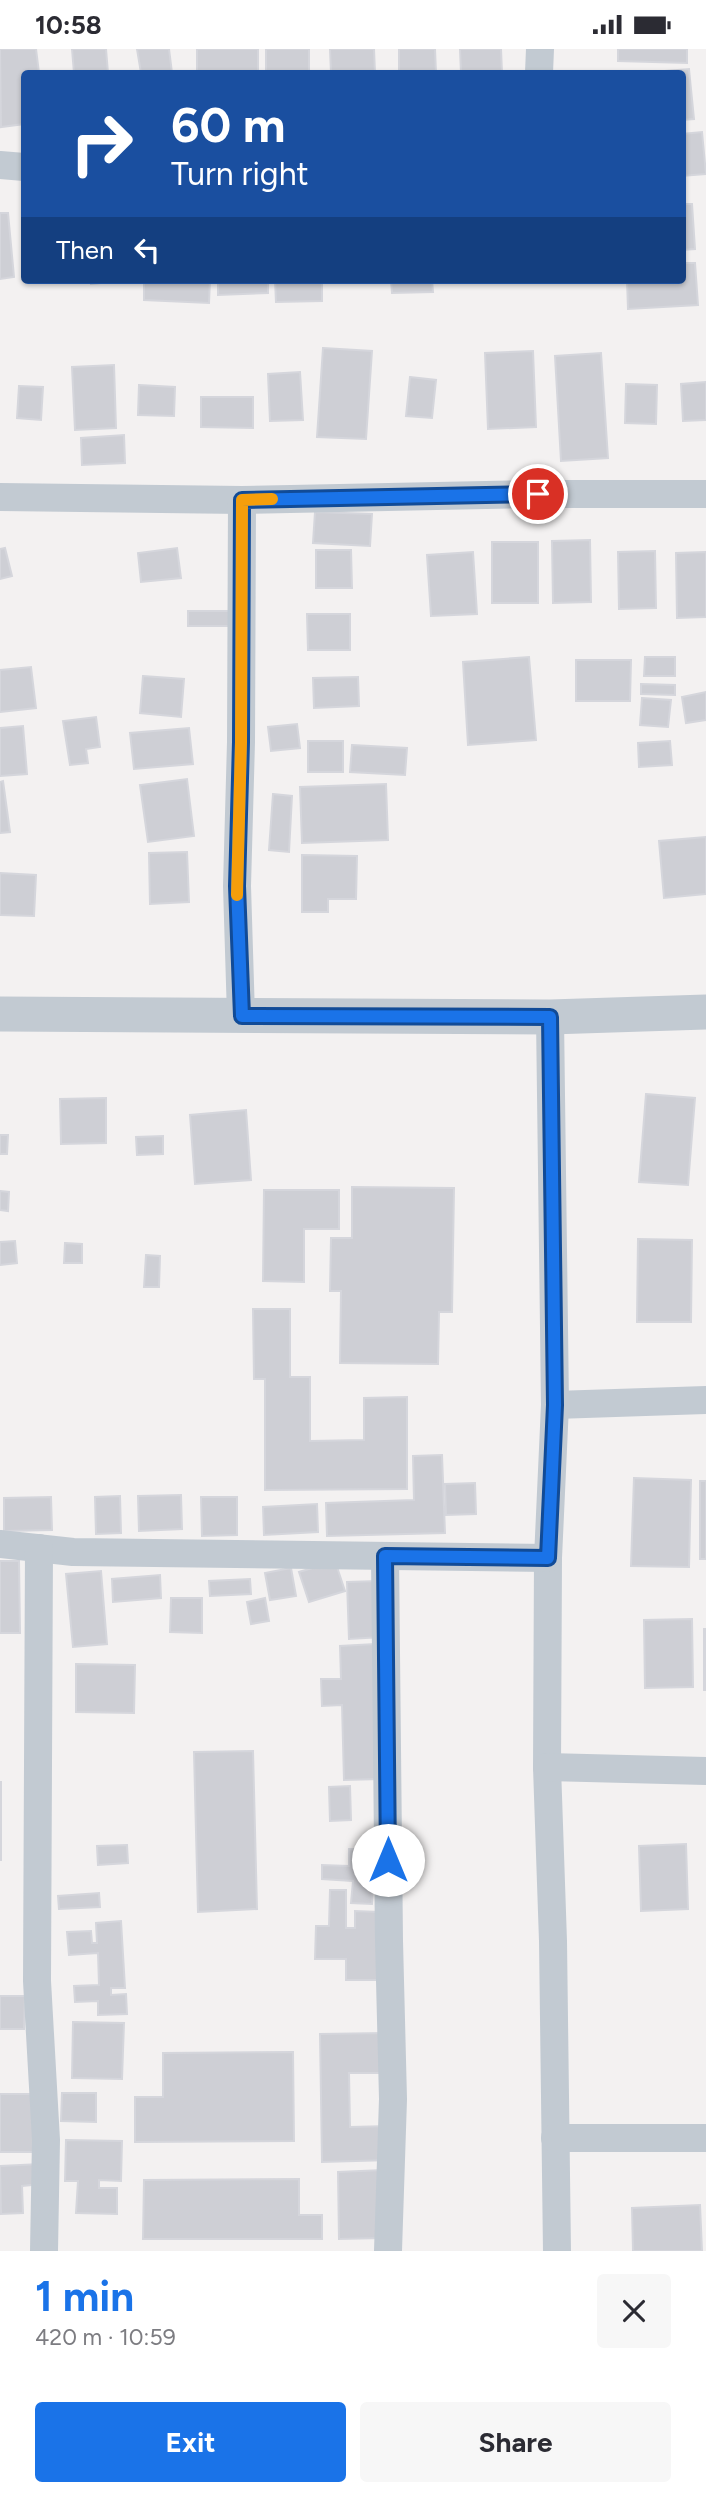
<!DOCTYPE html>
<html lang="en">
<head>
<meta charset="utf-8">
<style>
	:root { --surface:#fff; --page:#f7f7f7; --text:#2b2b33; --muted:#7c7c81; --accent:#1a73e8 }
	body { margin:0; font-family:Figtree,sans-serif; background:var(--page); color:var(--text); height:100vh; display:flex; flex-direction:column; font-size:26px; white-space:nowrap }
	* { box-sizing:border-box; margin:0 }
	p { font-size:23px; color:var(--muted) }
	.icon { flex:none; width:38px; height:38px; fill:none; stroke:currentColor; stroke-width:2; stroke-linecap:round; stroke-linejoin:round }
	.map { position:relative; height:2202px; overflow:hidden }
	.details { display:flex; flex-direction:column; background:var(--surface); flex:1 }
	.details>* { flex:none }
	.hud { position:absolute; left:21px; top:21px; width:665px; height:214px; border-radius:7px; box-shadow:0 2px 5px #0004; background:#1a4fa0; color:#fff; overflow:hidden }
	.pin { position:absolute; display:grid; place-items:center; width:60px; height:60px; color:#fff; margin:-30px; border:4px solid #fff; border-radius:50%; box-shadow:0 2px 7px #0007 }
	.me { position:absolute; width:77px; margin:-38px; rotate:0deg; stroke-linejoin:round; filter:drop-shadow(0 0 5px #0008) }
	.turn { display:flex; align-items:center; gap:24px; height:147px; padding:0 35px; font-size:32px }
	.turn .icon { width:91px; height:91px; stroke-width:2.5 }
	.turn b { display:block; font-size:49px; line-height:60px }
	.then { display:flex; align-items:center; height:66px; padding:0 35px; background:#0003; gap:14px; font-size:26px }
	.round { display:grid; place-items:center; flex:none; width:74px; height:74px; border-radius:7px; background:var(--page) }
	.overview { display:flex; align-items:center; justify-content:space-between; height:119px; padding:0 35px }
	h1 { font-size:42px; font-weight:700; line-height:52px; color:var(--accent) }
	.cta { display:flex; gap:14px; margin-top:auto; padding:14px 35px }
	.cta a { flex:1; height:80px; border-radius:7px; background:var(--accent); color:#fff; font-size:28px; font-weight:700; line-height:80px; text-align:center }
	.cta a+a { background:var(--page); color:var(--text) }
	.status { display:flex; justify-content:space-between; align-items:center; height:49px; padding:0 35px; background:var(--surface); direction:ltr }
	.status svg { height:19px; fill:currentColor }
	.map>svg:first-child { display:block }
	.building { fill:#cecfd5; stroke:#d5d6dc; stroke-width:2 }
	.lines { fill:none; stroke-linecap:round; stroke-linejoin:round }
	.minor { stroke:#c2cad2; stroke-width:28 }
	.tertiary { stroke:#c2cad2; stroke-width:35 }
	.route-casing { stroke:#114b97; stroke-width:18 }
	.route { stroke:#1a73e8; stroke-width:12 }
	.slow { stroke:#f59e0b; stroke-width:12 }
</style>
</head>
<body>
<div class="status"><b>10:58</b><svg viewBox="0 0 49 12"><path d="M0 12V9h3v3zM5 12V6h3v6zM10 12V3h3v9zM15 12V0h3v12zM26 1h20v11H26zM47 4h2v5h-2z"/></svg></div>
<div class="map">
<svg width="706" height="2202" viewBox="0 0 706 2202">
	<rect width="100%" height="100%" fill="#f3f1f1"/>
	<!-- building -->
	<g class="building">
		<polygon points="0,0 36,0 39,24 24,24 24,75 1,78"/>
		<polygon points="72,0 106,0 108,24 74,24"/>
		<polygon points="137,0 169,0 172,24 141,24"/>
		<rect x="197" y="0" width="61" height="24"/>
		<rect x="266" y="0" width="43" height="24"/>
		<polygon points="330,0 374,0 375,24 331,24"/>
		<polygon points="399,0 435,0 436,24 399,24"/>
		<polygon points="460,0 501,0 502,24 461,24"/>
		<polygon points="618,0 687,0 687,14 618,12"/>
		<polygon points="689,20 694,70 682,71 682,24 640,24"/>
		<polygon points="702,83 706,125 682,127 682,85"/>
		<polygon points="682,155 692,155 695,200 682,201"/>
		<polygon points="0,164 8,164 14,228 0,230"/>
		<polygon points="682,214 695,214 698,256 628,260 627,231 682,231"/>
		<polygon points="91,231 135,231 91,235"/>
		<polygon points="144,231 210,231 209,254 144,251"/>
		<polygon points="218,231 268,231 268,244 218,246"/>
		<polygon points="275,231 322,231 322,252 276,253"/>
		<polygon points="391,231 432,231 433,243 392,244"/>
		<polygon points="323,299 372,302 366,390 317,388"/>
		<polygon points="533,302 536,378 488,380 485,304"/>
		<polygon points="601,304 608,409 561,412 555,307"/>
		<polygon points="114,316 116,379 75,381 72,318"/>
		<polygon points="300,323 303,371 270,372 268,325"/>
		<polygon points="410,328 436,331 432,369 406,367"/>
		<polygon points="706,333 706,371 683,372 681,335"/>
		<polygon points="626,335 657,336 656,375 625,374"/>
		<polygon points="139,336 175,338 174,367 138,366"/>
		<polygon points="19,337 43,338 41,371 17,369"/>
		<polygon points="201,348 253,348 253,379 201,378"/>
		<polygon points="124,386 125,414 82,416 81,389"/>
		<polygon points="315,463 372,465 370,497 313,494"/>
		<polygon points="590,491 591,553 553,554 552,492"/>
		<rect x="492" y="493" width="46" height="61"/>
		<polygon points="5,499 12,527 0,530 0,500"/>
		<polygon points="177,499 181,529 141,533 138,504"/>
		<polygon points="316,501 351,501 352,539 316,539"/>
		<polygon points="655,502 656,559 619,560 618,503"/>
		<polygon points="473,503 477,565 431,567 427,506"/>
		<polygon points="706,503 706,568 677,569 676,504"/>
		<polygon points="188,562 233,562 234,577 188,577"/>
		<polygon points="307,565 350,565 350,601 308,601"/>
		<polygon points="529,608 536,691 468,696 463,613"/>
		<polygon points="645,608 675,608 675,627 644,627"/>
		<polygon points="576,611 631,611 630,652 576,652"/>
		<polygon points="31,618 36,659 0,663 0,621"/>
		<polygon points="143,627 184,630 181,668 140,664"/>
		<polygon points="358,628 359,657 314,659 313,629"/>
		<polygon points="641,635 675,636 675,646 641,645"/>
		<polygon points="706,643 706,671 686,674 682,648"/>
		<polygon points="642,649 671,651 668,678 640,676"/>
		<polygon points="96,668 100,698 86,700 88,714 70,716 63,672"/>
		<polygon points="297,675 300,699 271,702 268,678"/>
		<polygon points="23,677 27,725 0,727 0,679"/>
		<polygon points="189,679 193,715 134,720 130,684"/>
		<rect x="308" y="692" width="35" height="31"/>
		<polygon points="670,692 672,716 639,718 638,694"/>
		<polygon points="352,696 407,699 405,726 350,723"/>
		<polygon points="187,730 194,787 148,793 140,736"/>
		<polygon points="3,732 10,783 0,784 0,733"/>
		<polygon points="386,735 388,791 302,794 300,738"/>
		<polygon points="273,745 292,747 289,803 269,801"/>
		<polygon points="706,788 706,845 664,849 659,792"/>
		<polygon points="187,803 189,853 150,855 149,804"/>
		<polygon points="302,806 357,807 356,850 328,850 328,863 302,863"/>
		<polygon points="0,824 36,826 34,867 0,866"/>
		<polygon points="646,1045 695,1049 688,1136 639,1133"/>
		<polygon points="106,1049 106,1094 61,1095 60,1050"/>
		<polygon points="246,1061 251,1131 195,1135 190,1066"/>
		<polygon points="0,1086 8,1086 7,1105 0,1105"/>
		<polygon points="163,1087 163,1105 137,1106 136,1088"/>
		<polygon points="352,1138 454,1139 452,1263 439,1263 438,1315 340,1314 341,1242 330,1242 331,1189 352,1189"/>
		<polygon points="264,1141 339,1141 339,1180 304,1180 304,1233 263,1232"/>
		<polygon points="0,1142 9,1143 8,1162 0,1161"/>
		<polygon points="638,1190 692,1191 691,1273 637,1273"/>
		<polygon points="15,1192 17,1214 0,1216 0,1193"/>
		<polygon points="65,1194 82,1195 82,1214 64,1214"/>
		<polygon points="146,1206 160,1207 159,1238 144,1238"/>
		<polygon points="253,1260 290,1260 290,1328 310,1328 310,1392 364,1391 364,1349 407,1348 407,1440 265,1441 265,1330 254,1330"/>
		<polygon points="442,1406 445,1484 327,1487 326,1454 414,1451 413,1407"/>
		<polygon points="634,1429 691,1431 689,1518 631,1517"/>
		<rect x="700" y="1432" width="6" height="78"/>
		<polygon points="475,1434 476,1465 446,1466 445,1435"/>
		<polygon points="181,1446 182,1480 139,1482 138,1447"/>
		<polygon points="120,1447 121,1484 96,1485 95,1448"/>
		<polygon points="51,1448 52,1481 4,1482 4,1449"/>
		<polygon points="201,1448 237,1448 237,1486 202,1487"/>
		<polygon points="317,1455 318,1483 264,1486 263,1458"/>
		<polygon points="0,1512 19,1512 20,1584 0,1584"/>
		<polygon points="335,1512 345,1542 309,1553 299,1523"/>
		<polygon points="291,1519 296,1547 270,1551 265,1524"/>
		<polygon points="101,1522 107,1595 73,1598 66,1525"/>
		<polygon points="160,1526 161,1549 113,1553 112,1530"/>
		<polygon points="250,1530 251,1545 210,1547 209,1532"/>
		<polygon points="379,1532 382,1588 349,1590 347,1533"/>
		<polygon points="171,1549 202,1549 202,1584 170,1583"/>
		<polygon points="265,1549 269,1572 251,1575 247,1553"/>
		<polygon points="692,1570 693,1638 645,1639 644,1571"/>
		<rect x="704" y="1580" width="2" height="61"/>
		<polygon points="375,1595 380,1730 344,1731 342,1656 322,1657 321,1630 341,1630 340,1597"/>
		<polygon points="76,1615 135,1616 134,1664 76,1663"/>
		<polygon points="253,1702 257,1860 198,1863 194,1703"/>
		<rect x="0" y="1733" width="1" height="78"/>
		<polygon points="350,1737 351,1771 330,1772 329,1738"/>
		<polygon points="686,1795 688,1860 641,1862 639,1797"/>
		<polygon points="127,1796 128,1814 98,1816 97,1797"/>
		<polygon points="349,1800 375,1801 372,1855 351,1854 353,1832 322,1830 322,1816 349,1817"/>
		<polygon points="330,1841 346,1841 346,1879 355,1879 355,1862 379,1863 379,1931 346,1931 346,1910 315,1910 316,1877 329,1877"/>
		<polygon points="99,1844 100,1858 59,1860 58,1847"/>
		<polygon points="121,1872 125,1939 111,1939 111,1946 126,1945 127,1965 98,1966 98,1952 75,1953 74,1937 99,1936 98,1904 69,1906 67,1883 91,1882 92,1894 97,1894 96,1874"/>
		<polygon points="0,1947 25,1947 24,1980 0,1980"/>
		<polygon points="73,1973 124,1974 122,2030 72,2029"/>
		<polygon points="385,1984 386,2024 349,2024 350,2078 390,2077 390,2111 322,2113 320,1985"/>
		<polygon points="293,2003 294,2092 135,2093 135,2048 163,2048 163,2004"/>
		<polygon points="62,2044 96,2044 96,2073 61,2072"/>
		<polygon points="0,2045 34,2045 35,2103 0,2103"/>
		<polygon points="66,2091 122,2092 121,2132 99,2131 99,2139 117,2139 117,2165 76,2164 78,2132 65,2132"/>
		<polygon points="40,2115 41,2135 22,2137 23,2164 1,2165 0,2117"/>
		<polygon points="383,2121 383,2189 339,2190 338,2123"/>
		<polygon points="299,2130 299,2166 322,2166 322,2190 143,2190 144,2131"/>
		<polygon points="700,2156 702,2202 633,2202 632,2159"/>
	</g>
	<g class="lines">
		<!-- minor -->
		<g class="minor">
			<polyline points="539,24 540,0"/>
			<polyline points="0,116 24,118"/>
			<polyline points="0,448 242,451 538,445 706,445"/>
			<polyline points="241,967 237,837 241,693 242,451"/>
			<polyline points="550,968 555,1356 548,1509 547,1718 553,1892 557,2202"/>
			<polyline points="555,1356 706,1351"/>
			<polyline points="0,1495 73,1503 548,1509"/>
			<polyline points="39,1499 37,1932 46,2091 44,2202"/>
			<polyline points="385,1507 389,1892 393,2050 388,2202"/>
			<polyline points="547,1718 706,1722"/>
			<polyline points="555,2089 706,2089"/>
		</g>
		<!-- tertiary -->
		<polyline class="tertiary" points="0,965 550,968 706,963"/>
	</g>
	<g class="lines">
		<defs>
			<polyline id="route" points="388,1811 385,1507 548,1509 555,1356 550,968 242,967 237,837 241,693 242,451 538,445"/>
		</defs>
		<!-- route casing -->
		<use href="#route" class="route-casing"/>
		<!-- route -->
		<use href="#route" class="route"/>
		<!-- slow -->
		<polyline class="slow" points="237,846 241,693 242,451 272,450"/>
	</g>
</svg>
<div class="pin" style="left:538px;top:445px;background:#d93025"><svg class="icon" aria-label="arrive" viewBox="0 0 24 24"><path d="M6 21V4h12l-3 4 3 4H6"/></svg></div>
<svg class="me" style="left:388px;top:1811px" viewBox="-20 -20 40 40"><circle r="19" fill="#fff"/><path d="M0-13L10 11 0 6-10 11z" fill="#1a73e8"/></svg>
<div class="hud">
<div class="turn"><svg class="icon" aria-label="right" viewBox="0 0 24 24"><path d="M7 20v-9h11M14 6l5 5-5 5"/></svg><div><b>60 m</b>Turn right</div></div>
<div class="then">Then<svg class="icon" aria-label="left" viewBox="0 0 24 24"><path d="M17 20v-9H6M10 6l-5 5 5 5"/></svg></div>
</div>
</div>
<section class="details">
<div class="overview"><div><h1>1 min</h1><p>420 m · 10:59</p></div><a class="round"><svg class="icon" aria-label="close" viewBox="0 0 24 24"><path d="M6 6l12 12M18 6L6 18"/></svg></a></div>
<div class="cta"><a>Exit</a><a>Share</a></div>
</section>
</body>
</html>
